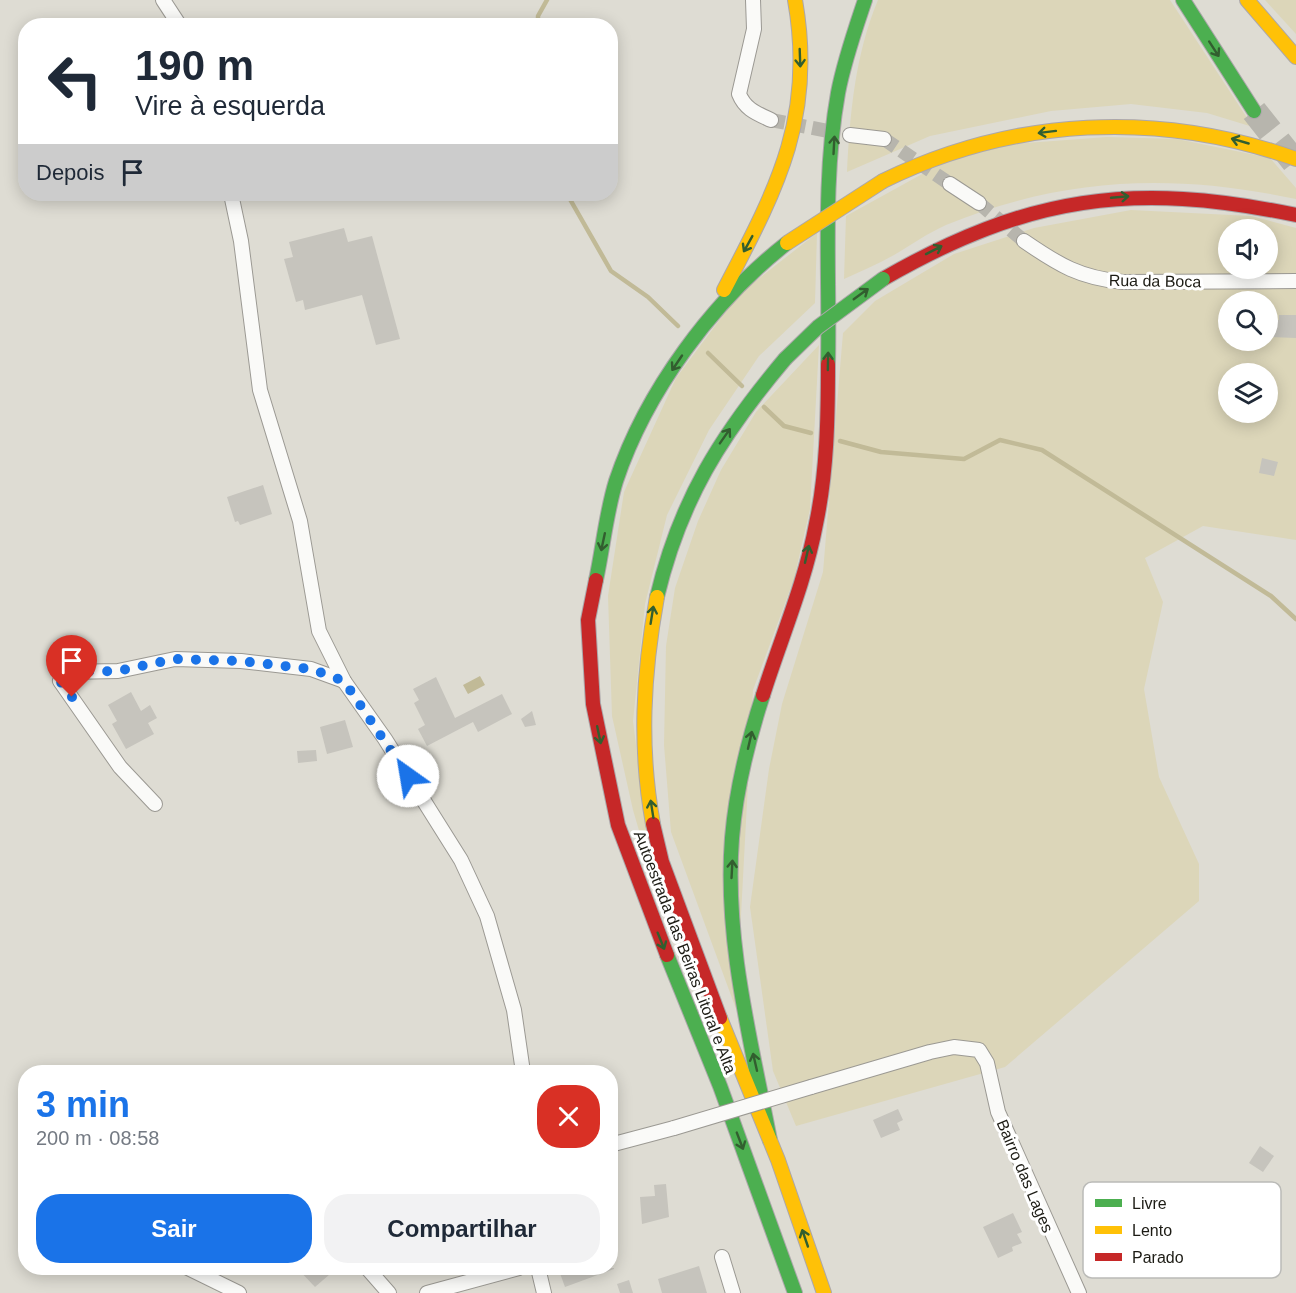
<!DOCTYPE html>
<html lang="pt">
<head>
<meta charset="utf-8">
<style>
	:root { --surface:#fff; --page:#f2f2f3; --text:#1f2937; --muted:#747a83; --accent:#1a73e8 }
	body { margin:0; font-family:Arial,sans-serif; background:var(--page); color:var(--text); height:100vh; display:flex; flex-direction:column; font-size:22px; white-space:nowrap }
	* { box-sizing:border-box; margin:0 }
	p { font-size:20px; color:var(--muted) }
	.icon { flex:none; width:33px; height:33px; fill:none; stroke:currentColor; stroke-width:2; stroke-linecap:round; stroke-linejoin:round }
	.map { position:relative; flex:1; overflow:hidden }
	.drawer { position:absolute; left:18px; top:1065px; width:600px; height:210px; display:flex; flex-direction:column; background:var(--surface); border-radius:24px; box-shadow:0 3px 15px #0003 }
	.drawer>* { flex:none }
	.hud { position:absolute; left:18px; top:18px; width:600px; height:183px; border-radius:24px; box-shadow:0 3px 15px #0003; background:#fff; color:var(--text); overflow:hidden }
	.fabs { position:absolute; left:1218px; top:219px; display:grid; gap:12px }
	.fabs a { display:grid; place-items:center; width:60px; height:60px; border-radius:50%; background:var(--surface); box-shadow:0 3px 15px #0003; font-size:30px }
	.pin { position:absolute; display:grid; place-items:center; width:51px; height:51px; color:#fff; margin:-62px -26px; border-radius:50% 50% 50% 0; rotate:-45deg; box-shadow:0 0 6px #0007 }
	.pin .icon { rotate:45deg }
	.me { position:absolute; width:66px; margin:-33px; rotate:328deg; stroke-linejoin:round; filter:drop-shadow(0 0 4px #0008) }
	.turn { display:flex; align-items:center; gap:21px; height:126px; padding:0 18px; font-size:27px }
	.turn .icon { width:78px; height:78px; stroke-width:2.5 }
	.turn b { display:block; font-size:42px; line-height:51px }
	.then { display:flex; align-items:center; height:57px; padding:0 18px; background:#0003; gap:12px; font-size:22px }
	.round { display:grid; place-items:center; flex:none; width:63px; height:63px; border-radius:24px; background:var(--page) }
	.headline { display:flex; align-items:center; justify-content:space-between; height:102px; padding:0 18px }
	h1 { font-size:36px; font-weight:700; line-height:45px; color:var(--accent) }
	.action { display:flex; gap:12px; margin-top:auto; padding:12px 18px }
	.action a { flex:1; height:69px; border-radius:24px; background:var(--accent); color:#fff; font-size:24px; font-weight:700; line-height:69px; text-align:center }
	.action a+a { background:var(--page); color:var(--text) }
	.map>svg:first-child { display:block }
	.green { fill:#dcd6b9; fill-rule:evenodd }
	.water { fill:#c1ba97 }
	.lines { fill:none; stroke-linecap:round; stroke-linejoin:round }
	.stream { stroke:#c1ba97; stroke-width:4.5 }
	.building { fill:#c6c4bd }
	.street-tunnel { stroke:#b7b5ad; stroke-width:14; stroke-dasharray:14 7; stroke-linecap:butt }
	.highway-tunnel { stroke:#b7b5ad; stroke-width:26; stroke-dasharray:26 13; stroke-linecap:butt }
	.street-casing { stroke:#9b9993; stroke-width:16 }
	.fast-casing { stroke:#aca7aa; stroke-width:16 }
	.slow-casing { stroke:#aca7aa; stroke-width:16 }
	.jam-casing { stroke:#aca7aa; stroke-width:16 }
	.street { stroke:#fafaf8; stroke-width:14 }
	.fast { stroke:#4caf50; stroke-width:14 }
	.slow { stroke:#ffc107; stroke-width:14 }
	.jam { stroke:#c62828; stroke-width:14 }
	.street-bridge-casing { stroke:#9b9993; stroke-width:16; stroke-linecap:butt }
	.fast-bridge-casing { stroke:#aca7aa; stroke-width:16; stroke-linecap:butt }
	.slow-bridge-casing { stroke:#aca7aa; stroke-width:16; stroke-linecap:butt }
	.street-bridge { stroke:#fafaf8; stroke-width:14 }
	.fast-bridge { stroke:#4caf50; stroke-width:14 }
	.slow-bridge { stroke:#ffc107; stroke-width:14 }
	.oneway { stroke:#325e2f }
	.route { stroke:#1a73e8; stroke-width:10; stroke-dasharray:0 18 }
	.labels { text-anchor:middle; dominant-baseline:central; stroke-width:6; stroke-linejoin:round; paint-order:stroke }
	.street-label { font-size:16px; fill:#1c1b14; stroke:#fff }
	.key { fill:#fff; stroke:#bbbbb8; stroke-width:1.5 }
	.key-label { font-size:16px; fill:#1c1b14 }
</style>
</head>
<body>
<div class="map">
<svg width="1296" height="1293" viewBox="0 0 1296 1293">
	<rect width="100%" height="100%" fill="#dedcd3"/>
	<!-- green -->
	<g class="green">
		<path d="M 878,0 L 1170,0 L 1253,127 L 1207,113 L 1131,104 L 1051,111 L 930,136 L 847,172 C 850,113 855,55 878,0 Z"/>
		<polygon points="1265,0 1296,0 1296,34"/>
		<path d="M 1107,137 L 1177,139 L 1270,158 L 1296,188 L 1296,199 C 1172,173 1064,177 946,225 C 928,233 911,245 894,255 C 878,264 861,271 844,279 L 846,216 L 944,162 L 1012,144 Z"/>
		<path d="M 1131,210 L 1251,216 L 1296,228 L 1296,540 L 1203,526 L 1145,558 L 1163,602 L 1144,689 L 1159,777 L 1199,864 L 1199,901 L 1005,1067 L 796,1126 L 773,1071 L 750,907 L 769,769 L 782,704 L 823,572 L 843,333 L 875,301 L 954,254 L 1034,228 ZM 1228,230 L 1268,230 L 1268,268 L 1228,268 ZM 1228,302 L 1268,302 L 1268,340 L 1228,340 ZM 1228,374 L 1268,374 L 1268,412 L 1228,412 Z"/>
		<polygon points="817,233 815,303 759,356 709,430 667,515 645,604 633,721 652,875 633,810 612,716 608,596 624,492 676,378 739,294"/>
		<polygon points="819,345 810,509 794,579 753,690 736,1009 671,832 664,745 666,646 675,588 698,521 721,470 756,412"/>
	</g>
	<!-- water -->
	<polygon class="water" points="480,676 485,685 468,694 463,685"/>
	<g class="lines">
		<!-- stream -->
		<g class="stream">
			<polyline points="538,26 538,16 547,0"/>
			<polyline points="567,194 611,271 648,297 678,326"/>
			<polyline points="708,353 742,386"/>
			<polyline points="764,407 784,426 811,433"/>
			<polyline points="840,441 881,452 964,459 1000,440 1042,450 1271,596 1296,619"/>
		</g>
	</g>
	<!-- building -->
	<g class="building">
		<polygon points="344,228 348,242 372,236 400,339 376,345 362,295 305,310 303,300 296,302 284,259 293,257 289,242"/>
		<polygon points="1279,315 1296,315 1296,338 1270,337 1270,320 1279,320"/>
		<polygon points="1262,458 1278,462 1274,476 1259,473"/>
		<polygon points="263,485 272,514 240,525 238,521 235,522 227,497"/>
		<polygon points="436,677 455,718 502,694 512,714 478,732 473,722 427,746 418,729 425,725 414,703 419,700 413,689"/>
		<polygon points="131,692 141,711 150,705 157,718 148,723 154,734 126,749 112,724 117,721 108,705"/>
		<polygon points="532,711 536,725 525,727 521,719"/>
		<polygon points="345,720 353,747 327,754 320,727"/>
		<polygon points="316,750 317,761 298,763 297,751"/>
		<polygon points="898,1109 903,1120 897,1123 900,1130 881,1138 873,1120"/>
		<polygon points="1260,1146 1274,1156 1263,1172 1249,1163"/>
		<polygon points="666,1184 669,1217 642,1224 640,1197 655,1196 654,1185"/>
		<polygon points="1013,1213 1022,1232 1017,1234 1022,1243 1012,1247 1013,1251 998,1258 983,1227"/>
		<polygon points="699,1266 707,1293 662,1293 658,1279"/>
		<polygon points="297,1268 337,1268 315,1287"/>
		<polygon points="558,1268 614,1268 614,1269 565,1287"/>
		<polygon points="629,1280 633,1293 620,1293 617,1284"/>
	</g>
	<g class="lines">
		<!-- street-tunnel -->
		<g class="street-tunnel">
			<polyline points="771,120 839,133"/>
			<polyline points="884,139 950,184"/>
			<polyline points="979,203 1024,241"/>
		</g>
		<!-- highway-tunnel -->
		<polyline class="highway-tunnel" points="1254,111 1296,164"/>
		<defs>
			<g id="street">
				<polyline points="163,0 180,26"/>
				<path d="M 753,0 L 754,29 L 739,94 C 745,109 756,113 771,120"/>
				<polyline points="850,135 884,139"/>
				<polyline points="950,184 979,203"/>
				<polyline points="231,194 241,241 260,390 300,521 319,631 344,681 385,739 461,860 487,916 514,1010 523,1072"/>
				<path d="M 1024,241 C 1059,265 1080,278 1123,282 L 1296,281"/>
				<polyline points="155,804 120,767 60,681 66,672 118,671 175,659 241,661 311,669 344,681"/>
				<polyline points="811,1087 930,1052 954,1047 979,1050 987,1063 998,1112 1079,1293"/>
				<polyline points="610,1145 674,1128"/>
				<polyline points="722,1257 733,1293"/>
				<polyline points="188,1268 239,1293"/>
				<polyline points="367,1268 389,1293"/>
				<polyline points="538,1268 544,1293"/>
				<polyline points="427,1293 519,1268"/>
			</g>
			<g id="fast">
				<polyline points="1183,0 1254,111"/>
				<path d="M 828,364 C 830,275 822,182 838,93 C 844,61 855,30 865,0"/>
				<path d="M 596,580 C 603,548 606,513 616,481 C 646,391 713,301 787,243"/>
				<path d="M 657,597 C 680,500 721,435 785,359"/>
				<path d="M 763,695 C 748,741 736,789 732,838 C 724,939 751,1041 770,1140"/>
				<polyline points="667,955 720,1086 795,1293"/>
			</g>
			<g id="slow">
				<polyline points="1247,0 1296,57"/>
				<path d="M 883,181 C 1014,117 1159,110 1296,159"/>
				<path d="M 724,290 C 776,190 816,118 795,0"/>
				<path d="M 653,824 C 639,747 643,674 657,597"/>
				<polyline points="720,1018 778,1160 824,1293"/>
			</g>
			<g id="jam">
				<path d="M 883,279 C 1027,196 1133,181 1296,215"/>
				<polyline points="596,580 588,620 593,704 618,825 667,955"/>
				<path d="M 763,695 C 781,638 805,583 816,524 C 827,472 828,418 828,364"/>
				<polyline points="653,824 662,862 720,1018"/>
			</g>
		</defs>
		<!-- street casing -->
		<use href="#street" class="street-casing"/>
		<!-- fast casing -->
		<use href="#fast" class="fast-casing"/>
		<!-- slow casing -->
		<use href="#slow" class="slow-casing"/>
		<!-- jam casing -->
		<use href="#jam" class="jam-casing"/>
		<!-- street -->
		<use href="#street" class="street"/>
		<!-- fast -->
		<use href="#fast" class="fast"/>
		<!-- slow -->
		<use href="#slow" class="slow"/>
		<!-- jam -->
		<use href="#jam" class="jam"/>
		<defs>
			<polyline id="street-bridge" points="674,1128 811,1087"/>
			<polyline id="fast-bridge" points="785,359 818,327 883,279"/>
			<polyline id="slow-bridge" points="787,243 883,181"/>
		</defs>
		<!-- street-bridge casing -->
		<use href="#street-bridge" class="street-bridge-casing"/>
		<!-- fast-bridge casing -->
		<use href="#fast-bridge" class="fast-bridge-casing"/>
		<!-- slow-bridge casing -->
		<use href="#slow-bridge" class="slow-bridge-casing"/>
		<!-- street-bridge -->
		<use href="#street-bridge" class="street-bridge"/>
		<!-- fast-bridge -->
		<use href="#fast-bridge" class="fast-bridge"/>
		<!-- slow-bridge -->
		<use href="#slow-bridge" class="slow-bridge"/>
	</g>
	<!-- one-way arrows -->
	<defs><path id="oneway-shaft" d="M-6 0H5M1.5-3L5.5 0L1.5 3" fill="none" stroke-width="1.6" stroke-linecap="round" stroke-linejoin="round" transform="scale(1.5)"/></defs>
	<g class="oneway">
		<use href="#oneway-shaft" transform="translate(1214 49) rotate(57)"/>
		<use href="#oneway-shaft" transform="translate(800 58) rotate(88)"/>
		<use href="#oneway-shaft" transform="translate(1047 132) rotate(173)"/>
		<use href="#oneway-shaft" transform="translate(1240 141) rotate(-164)"/>
		<use href="#oneway-shaft" transform="translate(834 145) rotate(-87)"/>
		<use href="#oneway-shaft" transform="translate(1120 197) rotate(-5)"/>
		<use href="#oneway-shaft" transform="translate(748 244) rotate(119)"/>
		<use href="#oneway-shaft" transform="translate(934 250) rotate(-27)"/>
		<use href="#oneway-shaft" transform="translate(861 294) rotate(-36)"/>
		<use href="#oneway-shaft" transform="translate(828 361) rotate(-89)"/>
		<use href="#oneway-shaft" transform="translate(677 363) rotate(124)"/>
		<use href="#oneway-shaft" transform="translate(725 436) rotate(-55)"/>
		<use href="#oneway-shaft" transform="translate(603 542) rotate(102)"/>
		<use href="#oneway-shaft" transform="translate(807 554) rotate(-77)"/>
		<use href="#oneway-shaft" transform="translate(652 615) rotate(-81)"/>
		<use href="#oneway-shaft" transform="translate(599 735) rotate(78)"/>
		<use href="#oneway-shaft" transform="translate(750 740) rotate(-77)"/>
		<use href="#oneway-shaft" transform="translate(652 809) rotate(-99)"/>
		<use href="#oneway-shaft" transform="translate(732 869) rotate(-87)"/>
		<use href="#oneway-shaft" transform="translate(661 941) rotate(68)"/>
		<use href="#oneway-shaft" transform="translate(755 1062) rotate(-103)"/>
		<use href="#oneway-shaft" transform="translate(740 1141) rotate(69)"/>
		<use href="#oneway-shaft" transform="translate(805 1238) rotate(-109)"/>
	</g>
	<g class="lines">
		<!-- route -->
		<polyline class="route" points="72,697 60,681 66,672 118,671 175,659 240,661 311,669 344,681 408,776"/>
	</g>
	<g class="labels">
		<!-- street labels -->
		<g class="street-label">
			<text transform="translate(1155 281) rotate(1)">Rua da Boca</text>
			<text transform="translate(685 952) rotate(69)">Autoestrada das Beiras Litoral e Alta</text>
			<text transform="translate(1025 1176) rotate(67)">Bairro das Lages</text>
		</g>
	</g>
	<!-- legend -->
	<rect x="1083" y="1182" width="198" height="96" rx="9" class="key"/>
	<rect x="1095" y="1199" width="27" height="8" fill="#4caf50"/>
	<rect x="1095" y="1226" width="27" height="8" fill="#ffc107"/>
	<rect x="1095" y="1253" width="27" height="8" fill="#c62828"/>
	<g class="key-label">
		<text x="1132" y="1209">Livre</text>
		<text x="1132" y="1236">Lento</text>
		<text x="1132" y="1263">Parado</text>
	</g>
</svg>
<div class="fabs">
<a><svg class="icon" aria-label="sound" viewBox="0 0 24 24"><path d="M4 9h4l5-4v14l-5-4H4zM17 9q2 3 0 6"/></svg></a>
<a><svg class="icon" aria-label="search" viewBox="0 0 24 24"><circle cx="10" cy="10" r="6"/><path d="M15 15l6 6"/></svg></a>
<a><svg class="icon" aria-label="layers" viewBox="0 0 24 24"><path d="M12 4l9 5-9 5-9-5zM3 14l9 5 9-5"/></svg></a>
</div>
<div class="pin" style="left:72px;top:697px;background:#d93025"><svg class="icon" aria-label="arrive" viewBox="0 0 24 24"><path d="M6 21V4h12l-3 4 3 4H6"/></svg></div>
<svg class="me" style="left:408px;top:776px" viewBox="-20 -20 40 40"><circle r="19" fill="#fff"/><path d="M0-13L10 11 0 6-10 11z" fill="#1a73e8"/></svg>
<div class="hud">
<div class="turn"><svg class="icon" aria-label="left" viewBox="0 0 24 24"><path d="M17 20v-9H6M10 6l-5 5 5 5"/></svg><div><b>190 m</b>Vire à esquerda</div></div>
<div class="then">Depois<svg class="icon" aria-label="arrive" viewBox="0 0 24 24"><path d="M6 21V4h12l-3 4 3 4H6"/></svg></div>
</div>
<section class="drawer">
<div class="headline"><div><h1>3 min</h1><p>200 m · 08:58</p></div><a class="round" style="background:#d93025;color:#fff"><svg class="icon" aria-label="close" viewBox="0 0 24 24"><path d="M6 6l12 12M18 6L6 18"/></svg></a></div>
<div class="action"><a>Sair</a><a>Compartilhar</a></div>
</section>
</div>
</body>
</html>
